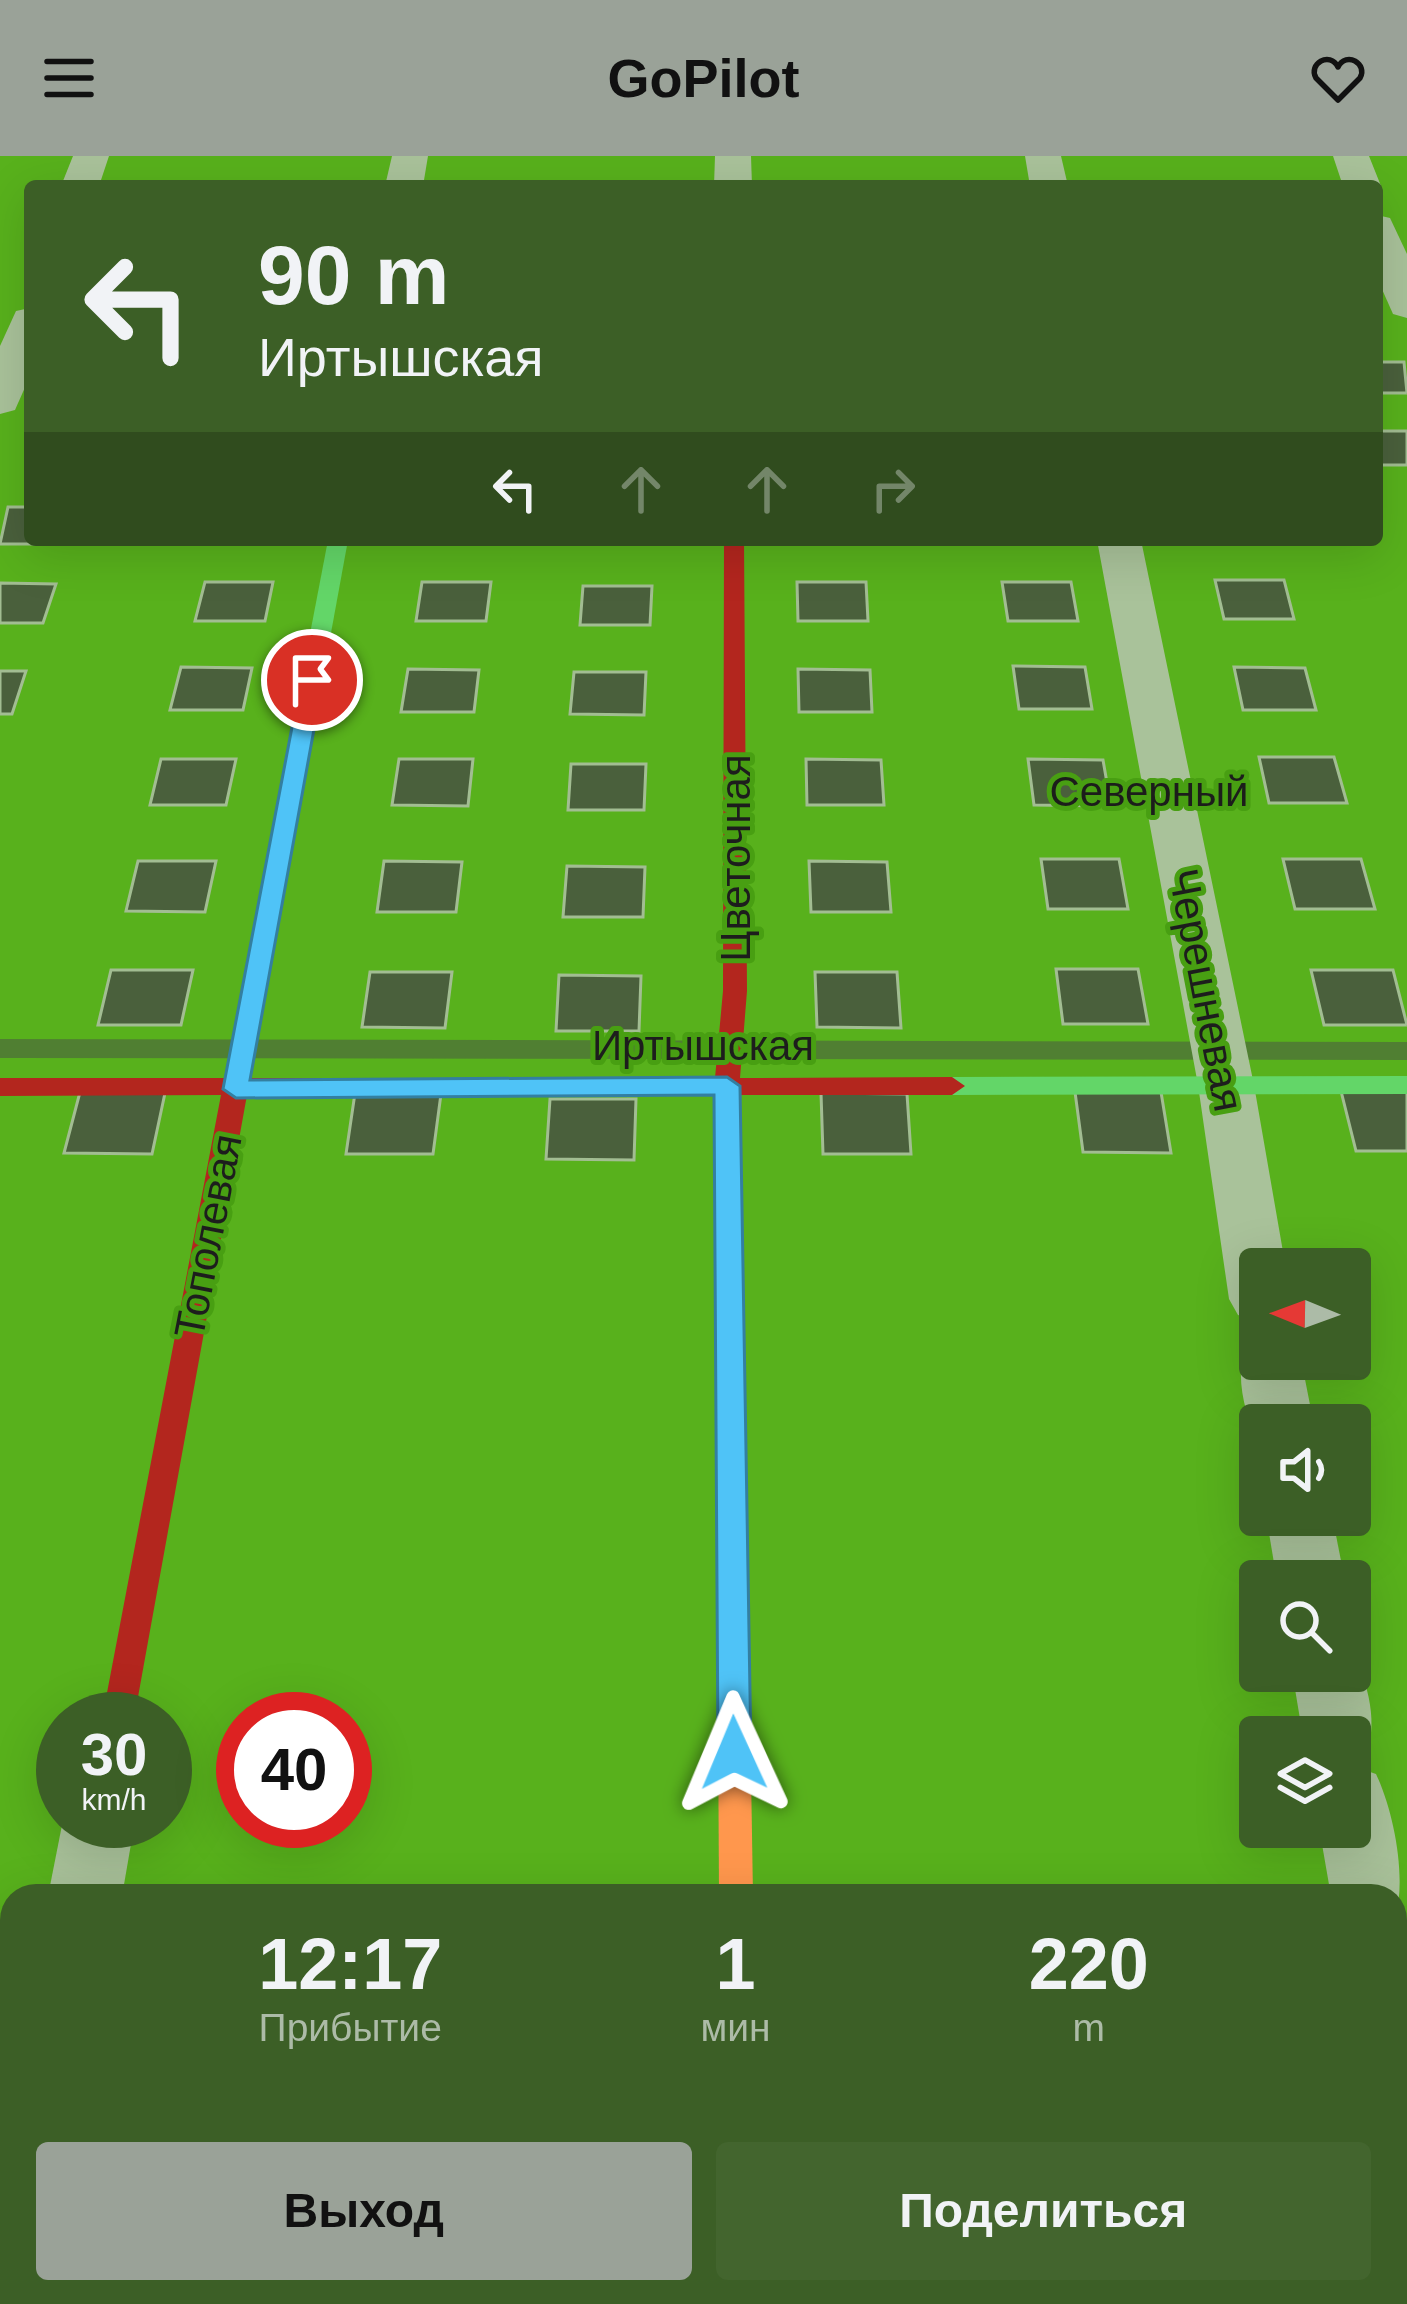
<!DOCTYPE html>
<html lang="ru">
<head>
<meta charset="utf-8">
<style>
	:root { --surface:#3c5f26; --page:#43652e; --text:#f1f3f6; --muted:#acbba7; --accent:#9aa298 }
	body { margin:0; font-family:Arial,sans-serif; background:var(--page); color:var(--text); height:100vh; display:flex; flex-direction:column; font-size:45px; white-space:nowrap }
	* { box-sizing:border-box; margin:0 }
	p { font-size:39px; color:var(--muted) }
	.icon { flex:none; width:66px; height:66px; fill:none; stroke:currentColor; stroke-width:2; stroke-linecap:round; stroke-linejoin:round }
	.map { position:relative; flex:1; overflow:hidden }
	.drawer { position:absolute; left:0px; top:1728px; width:1407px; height:420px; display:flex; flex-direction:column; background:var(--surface); border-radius:36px 36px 0 0; box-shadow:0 12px 48px #0002 }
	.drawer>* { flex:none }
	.banner { position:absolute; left:24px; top:24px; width:1359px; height:366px; border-radius:12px; box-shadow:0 12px 48px #0002; background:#3c5f26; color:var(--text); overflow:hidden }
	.needle { width:78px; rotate:271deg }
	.buttons { position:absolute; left:1239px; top:1092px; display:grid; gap:24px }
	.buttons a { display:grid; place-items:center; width:132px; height:132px; border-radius:12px; background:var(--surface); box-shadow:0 12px 48px #0002; font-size:60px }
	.speed { position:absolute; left:36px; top:1536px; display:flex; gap:24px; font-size:60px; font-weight:700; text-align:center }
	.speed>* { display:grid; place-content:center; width:156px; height:156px; border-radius:50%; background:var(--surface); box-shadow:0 12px 48px #0002; line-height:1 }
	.speed small { font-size:30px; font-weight:400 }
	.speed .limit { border:18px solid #d22; background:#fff; color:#111 }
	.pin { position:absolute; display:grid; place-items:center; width:102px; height:102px; color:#fff; margin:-51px; border:6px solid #fff; border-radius:50%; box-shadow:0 3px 12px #0007 }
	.me { position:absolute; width:132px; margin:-66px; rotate:359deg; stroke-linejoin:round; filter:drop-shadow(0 0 9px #0008) }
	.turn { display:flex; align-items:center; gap:42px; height:252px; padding:0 36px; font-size:54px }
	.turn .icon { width:156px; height:156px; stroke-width:2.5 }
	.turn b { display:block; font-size:84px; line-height:102px }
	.lanes { display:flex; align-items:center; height:114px; padding:0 36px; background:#0003; justify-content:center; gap:60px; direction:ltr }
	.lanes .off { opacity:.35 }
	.eta { display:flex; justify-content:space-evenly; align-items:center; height:204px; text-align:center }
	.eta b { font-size:72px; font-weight:700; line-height:84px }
	.cta { display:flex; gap:24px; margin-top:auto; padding:24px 36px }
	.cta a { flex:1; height:138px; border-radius:12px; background:var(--accent); color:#111; font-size:48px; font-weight:700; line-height:138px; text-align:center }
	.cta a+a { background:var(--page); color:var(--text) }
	header { display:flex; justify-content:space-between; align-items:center; height:156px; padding:0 36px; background:var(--accent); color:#111; font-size:54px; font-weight:700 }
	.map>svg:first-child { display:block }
	.green { fill:#58b11c; fill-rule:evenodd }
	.building { fill:#4a603c; stroke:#a2bd92; stroke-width:3 }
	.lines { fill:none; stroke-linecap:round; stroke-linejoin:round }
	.street { fill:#a9c29a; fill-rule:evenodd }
	.fast { fill:#63d668; fill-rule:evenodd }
	.slow { fill:#ff974d; fill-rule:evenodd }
	.jam { fill:#b3261e; fill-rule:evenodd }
	.route { fill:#4fc3f7; stroke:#337fa1; stroke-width:3 }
	.labels { text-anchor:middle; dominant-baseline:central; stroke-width:10; stroke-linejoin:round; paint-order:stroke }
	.park-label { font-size:42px; fill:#1c1d1b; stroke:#489f12 }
	.street-label { font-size:42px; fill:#1d1d1d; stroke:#489f12 }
</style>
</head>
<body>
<header><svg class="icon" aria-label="menu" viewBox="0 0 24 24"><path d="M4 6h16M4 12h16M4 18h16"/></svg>GoPilot<svg class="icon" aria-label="heart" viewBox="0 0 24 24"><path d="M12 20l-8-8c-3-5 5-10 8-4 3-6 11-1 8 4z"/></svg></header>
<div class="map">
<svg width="1407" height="2148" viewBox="0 0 1407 2148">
	<rect width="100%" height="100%" fill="#507f32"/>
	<!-- green -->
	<g class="green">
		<path d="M 0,0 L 1407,0 L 1407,886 L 0,883 ZM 30,30 L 1377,30 L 1377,384 L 30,384 Z"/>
		<path d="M 0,902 L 1407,904 L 1407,2148 L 0,2148 ZM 1260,1113 L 1350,1113 L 1350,1203 L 1260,1203 ZM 1260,1269 L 1350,1269 L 1350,1359 L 1260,1359 ZM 1260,1425 L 1350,1425 L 1350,1515 L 1260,1515 ZM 63,1563 L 165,1563 L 165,1665 L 63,1665 ZM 243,1563 L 345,1563 L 345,1665 L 243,1665 ZM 1260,1581 L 1350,1581 L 1350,1671 L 1260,1671 ZM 12,1740 L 1395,1740 L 1395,2136 L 12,2136 Z"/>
	</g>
	<!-- building -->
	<g class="building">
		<polygon points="1377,206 1404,206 1407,237 1377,237"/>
		<rect x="1377" y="275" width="30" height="34"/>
		<polygon points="8,351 30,351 30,384 64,384 62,388 0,388"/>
		<polygon points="1215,424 1284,424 1294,463 1224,463"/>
		<polygon points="205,426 273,426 265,465 195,465"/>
		<polygon points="422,426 491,426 486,465 416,465"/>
		<polygon points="797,426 866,426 868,465 798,465"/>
		<polygon points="1002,426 1071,426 1078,465 1008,465"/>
		<polygon points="0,427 56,428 43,467 0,467"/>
		<polygon points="583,430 652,430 650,469 580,469"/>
		<polygon points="1013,510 1085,511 1092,553 1019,553"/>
		<polygon points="181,511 252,512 243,554 170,554"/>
		<polygon points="1234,511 1305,512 1316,554 1243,554"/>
		<polygon points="408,513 479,514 474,556 401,556"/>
		<polygon points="798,513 870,514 872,556 799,556"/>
		<polygon points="0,515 26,515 12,558 0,558"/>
		<polygon points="574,516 646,516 644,559 570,558"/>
		<polygon points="1259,601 1334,601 1347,647 1269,647"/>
		<polygon points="161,603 236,603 226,649 150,649"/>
		<polygon points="399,603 473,603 468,650 392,649"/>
		<polygon points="806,603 881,604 884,649 807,649"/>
		<polygon points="1028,603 1103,604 1111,650 1034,649"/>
		<polygon points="571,608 646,608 644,654 568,654"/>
		<polygon points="1041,703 1119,703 1128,753 1048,753"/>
		<polygon points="1283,703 1361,703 1375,753 1295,753"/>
		<polygon points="138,705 216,705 205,756 126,755"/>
		<polygon points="384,705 462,706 456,756 377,756"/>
		<polygon points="809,705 887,706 891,756 811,756"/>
		<polygon points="567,710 645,711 643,761 563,761"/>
		<polygon points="1056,813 1138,813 1148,868 1063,868"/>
		<polygon points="111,814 193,814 181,869 98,869"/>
		<polygon points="1311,814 1393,814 1407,869 1324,869"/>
		<polygon points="370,816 452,816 445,872 362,871"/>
		<polygon points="815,816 897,816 901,872 817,871"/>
		<polygon points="559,819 641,820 639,875 556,875"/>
		<polygon points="1341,935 1407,935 1407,995 1356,995"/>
		<polygon points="80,936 165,937 152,998 64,997"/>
		<polygon points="1075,936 1161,936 1171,997 1083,996"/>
		<polygon points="355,937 441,938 433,998 346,998"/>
		<polygon points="821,937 907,938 911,998 823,998"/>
		<polygon points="550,943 636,943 634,1004 546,1003"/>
	</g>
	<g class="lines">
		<!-- street -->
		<g class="street">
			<polygon points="73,0 109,0 99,30 61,30"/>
			<polygon points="392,0 428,0 423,30 385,30"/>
			<polygon points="715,0 751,0 752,30 714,30"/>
			<polygon points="1025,0 1061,0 1068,30 1030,30"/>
			<polygon points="1333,0 1369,0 1381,30 1377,35 1377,30 1343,30"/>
			<polygon points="1377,59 1390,62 1407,98 1407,162 1393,158 1377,122"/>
			<polygon points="30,152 30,220 15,254 0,258 0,190 16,155"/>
			<polygon points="1097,384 1141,384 1254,929 1286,1113 1260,1113 1260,1166 1238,1159 1229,1143 1198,929"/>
			<path d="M 1260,1182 L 1260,1203 L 1301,1203 L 1314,1269 L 1260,1269 L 1260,1287 C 1244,1260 1233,1214 1248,1186 Z"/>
			<polygon points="1266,1359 1332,1359 1345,1425 1277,1425"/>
			<path d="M 1352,1494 C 1368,1527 1380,1570 1364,1602 L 1350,1607 L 1350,1581 L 1303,1581 L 1292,1515 L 1350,1515 Z"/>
			<path d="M 1350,1609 L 1376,1618 C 1394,1656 1407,1723 1395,1762 L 1395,1740 L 1331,1740 L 1319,1671 L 1350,1671 Z"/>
			<polygon points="63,1664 135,1665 122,1740 48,1740"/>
			<polygon points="1395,1850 1407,1854 1407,1990 1395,1985"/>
			<polygon points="12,2087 12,2136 52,2136 50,2148 0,2148 0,2092"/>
			<polygon points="698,2136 782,2136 783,2148 699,2148"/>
		</g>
		<!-- fast -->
		<g class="fast">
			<polygon points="328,384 348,384 264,843 252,851 240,843"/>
			<polygon points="1407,920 1407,938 952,939 939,930 952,921"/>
		</g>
		<!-- slow -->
		<polygon class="slow" points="730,1173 740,1176 744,1183 753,1740 719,1740 716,1183 720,1176"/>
		<!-- jam -->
		<polygon class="jam" points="724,384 744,384 747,835 740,922 952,921 965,930 952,939 740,939 744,1183 740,1190 720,1190 716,1183 714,939 247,939 134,1563 102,1563 221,939 0,940 0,922 225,922 240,843 252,835 264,843 250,922 715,922 723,835"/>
	</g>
	<!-- route -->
	<polygon class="route" points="312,518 323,524 250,924 727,921 740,930 751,1597 746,1607 734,1611 723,1607 718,1597 714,939 236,942 223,933 301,524"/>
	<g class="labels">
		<!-- park labels -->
		<g class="park-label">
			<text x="1149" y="635">Северный</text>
		</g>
		<!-- street labels -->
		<g class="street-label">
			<text transform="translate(735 702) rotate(-90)">Цветочная</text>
			<text transform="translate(1206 834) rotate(79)">Черешневая</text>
			<text x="703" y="889">Иртышская</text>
			<text transform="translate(208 1080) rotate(-79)">Тополевая</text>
		</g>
	</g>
</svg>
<div class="buttons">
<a><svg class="needle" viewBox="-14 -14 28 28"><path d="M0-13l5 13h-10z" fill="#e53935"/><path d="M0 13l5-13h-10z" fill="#acbba7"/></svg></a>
<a><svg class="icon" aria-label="sound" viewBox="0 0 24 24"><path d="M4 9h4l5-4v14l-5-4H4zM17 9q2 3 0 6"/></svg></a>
<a><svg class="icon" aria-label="search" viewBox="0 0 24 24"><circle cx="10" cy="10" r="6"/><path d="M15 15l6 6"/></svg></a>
<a><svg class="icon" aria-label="layers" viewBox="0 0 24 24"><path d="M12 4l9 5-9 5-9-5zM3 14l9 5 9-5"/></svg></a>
</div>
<div class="speed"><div>30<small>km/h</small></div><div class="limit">40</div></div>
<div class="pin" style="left:312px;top:524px;background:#d93025"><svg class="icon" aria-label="arrive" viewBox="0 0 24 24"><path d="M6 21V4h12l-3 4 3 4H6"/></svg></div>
<svg class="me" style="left:734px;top:1597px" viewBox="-20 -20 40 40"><path d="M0-17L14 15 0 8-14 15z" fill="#4fc3f7" stroke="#fff" stroke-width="4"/></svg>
<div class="banner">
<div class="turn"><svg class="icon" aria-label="left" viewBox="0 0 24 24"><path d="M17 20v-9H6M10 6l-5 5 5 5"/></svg><div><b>90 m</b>Иртышская</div></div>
<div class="lanes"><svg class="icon" aria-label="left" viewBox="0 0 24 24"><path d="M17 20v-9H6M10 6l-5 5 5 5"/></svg><svg class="icon off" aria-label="ahead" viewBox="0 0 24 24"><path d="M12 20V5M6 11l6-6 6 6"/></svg><svg class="icon off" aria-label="ahead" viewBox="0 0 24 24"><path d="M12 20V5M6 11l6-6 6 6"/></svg><svg class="icon off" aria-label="right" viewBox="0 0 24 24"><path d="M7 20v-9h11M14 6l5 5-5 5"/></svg></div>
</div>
<section class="drawer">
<div class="eta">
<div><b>12:17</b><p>Прибытие</p></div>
<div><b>1</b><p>мин</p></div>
<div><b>220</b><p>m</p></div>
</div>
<div class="cta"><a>Выход</a><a>Поделиться</a></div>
</section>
</div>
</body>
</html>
